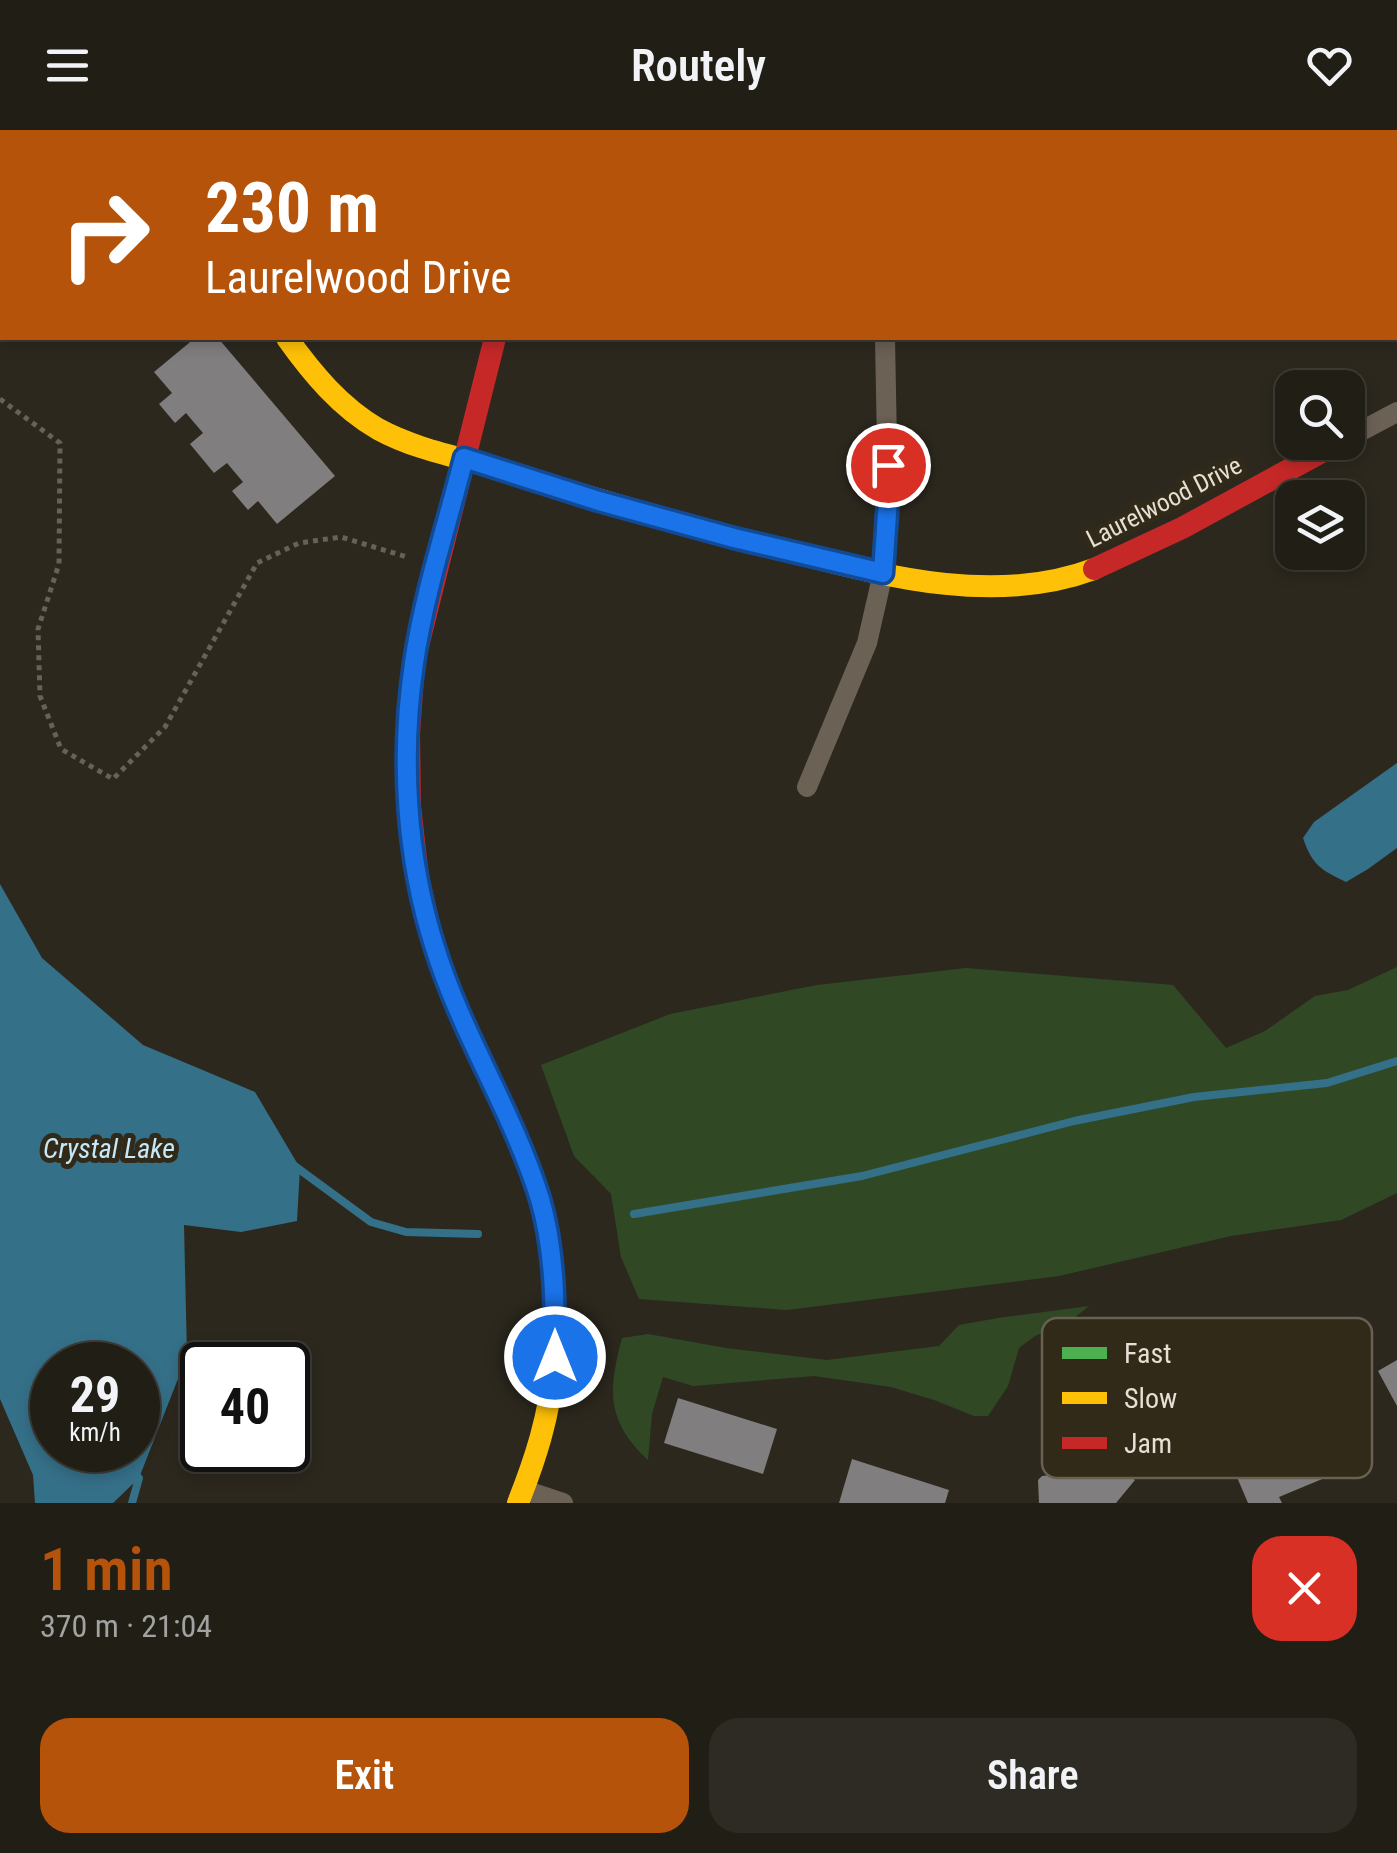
<!DOCTYPE html>
<html lang="en">
<head>
<meta charset="utf-8">
<style>
	:root { --surface:#211e16; --page:#2d2b23; --text:#f1f3f6; --muted:#a2a2a1; --line:#3e3c35; --accent:#b45309 }
	body { margin:0; font-family:"Roboto Condensed",sans-serif; background:var(--page); color:var(--text); height:100vh; display:flex; flex-direction:column; font-size:38px; white-space:nowrap }
	* { box-sizing:border-box; margin:0 }
	p { font-size:32px; color:var(--muted) }
	.icon { flex:none; width:55px; height:55px; fill:none; stroke:currentColor; stroke-width:2; stroke-linecap:round; stroke-linejoin:round }
	.map { position:relative; height:1373px; overflow:hidden }
	.sheet { display:flex; flex-direction:column; background:var(--surface); flex:1 }
	.sheet>* { flex:none }
	.hud { position:absolute; left:0px; top:0px; width:1398px; height:210px; box-shadow:0 5px 15px #0003,0 0 0 2px var(--line); background:#b45309; color:#fff; overflow:hidden }
	.tools { position:absolute; left:1275px; top:240px; display:grid; gap:20px }
	.tools a { display:grid; place-items:center; width:90px; height:90px; border-radius:20px; background:var(--surface); box-shadow:0 5px 15px #0003,0 0 0 2px var(--line); font-size:50px }
	.speed { position:absolute; left:30px; top:1212px; display:flex; gap:20px; font-size:50px; font-weight:700; text-align:center }
	.speed>* { display:grid; place-content:center; width:130px; height:130px; border-radius:50%; background:var(--surface); box-shadow:0 5px 15px #0003,0 0 0 2px var(--line); line-height:1 }
	.speed small { font-size:25px; font-weight:400 }
	.speed .limit { border:5px solid #111; border-radius:15px; background:#fff; color:#111 }
	.pin { position:absolute; display:grid; place-items:center; width:85px; height:85px; color:#fff; margin:-42px; border:5px solid #fff; border-radius:50%; box-shadow:0 2px 10px #0007 }
	.me { position:absolute; width:110px; margin:-55px; rotate:0deg; stroke-linejoin:round; filter:drop-shadow(0 0 8px #0008) }
	.turn { display:flex; align-items:center; gap:35px; height:210px; padding:0 40px; font-size:45px }
	.turn .icon { width:130px; height:130px; stroke-width:2.5 }
	.turn b { display:block; font-size:70px; line-height:85px }
	.round { display:grid; place-items:center; flex:none; width:105px; height:105px; border-radius:30px; background:var(--page) }
	.headline { display:flex; align-items:center; justify-content:space-between; height:170px; padding:0 40px }
	h1 { font-size:60px; font-weight:600; line-height:75px; color:var(--accent) }
	.cta { display:flex; gap:20px; margin-top:auto; padding:20px 40px }
	.cta a { flex:1; height:115px; border-radius:30px; background:var(--accent); color:#fff; font-size:40px; font-weight:600; line-height:115px; text-align:center }
	.cta a+a { background:var(--page); color:var(--text) }
	header { display:flex; justify-content:space-between; align-items:center; height:130px; padding:0 40px; background:var(--surface); font-size:45px; font-weight:600 }
	.map>svg:first-child { display:block }
	.green { fill:#304924 }
	.water { fill:#357089; fill-rule:evenodd }
	.lines { fill:none; stroke-linecap:round; stroke-linejoin:round }
	.stream { stroke:#357089; stroke-width:8 }
	.building { fill:#807e7e }
	.path { stroke:#686158; stroke-width:5; stroke-dasharray:5 5; stroke-linecap:butt }
	.street { stroke:#6b6155; stroke-width:20 }
	.fast { stroke:#4caf50; stroke-width:22 }
	.slow { stroke:#ffc107; stroke-width:22 }
	.jam { stroke:#c62828; stroke-width:22 }
	.route-casing { stroke:#114b97; stroke-width:25 }
	.route { stroke:#1a73e8; stroke-width:18 }
	.labels { text-anchor:middle; dominant-baseline:central; stroke-width:10; stroke-linejoin:round; paint-order:stroke }
	.street-label { font-size:25px; fill:#e5dfd4; stroke:#322a18 }
	.water-label { font-size:28px; font-style:italic; fill:#c5e8fa; stroke:#322a18 }
	.key { fill:#322a18; stroke:#686050; stroke-width:2.5 }
	.key-label { font-size:28px; fill:#e5dfd4 }
</style>
</head>
<body>
<header><svg class="icon" aria-label="menu" viewBox="0 0 24 24"><path d="M4 6h16M4 12h16M4 18h16"/></svg>Routely<svg class="icon" aria-label="heart" viewBox="0 0 24 24"><path d="M12 20l-8-8c-3-5 5-10 8-4 3-6 11-1 8 4z"/></svg></header>
<div class="map">
<svg width="1397" height="1373" viewBox="0 0 1397 1373">
	<rect width="100%" height="100%" fill="#2c281e"/>
	<!-- green -->
	<g class="green">
		<polygon points="1397,837 1397,1063 1341,1090 1231,1106 1059,1146 787,1180 639,1169 621,1127 611,1064 574,1026 541,935 670,884 817,855 966,838 1173,855 1226,918 1265,901 1315,866 1348,860"/>
		<path d="M 1089,1176 L 1074,1188 L 1035,1206 L 1019,1218 L 1008,1256 L 988,1286 L 974,1286 L 934,1270 L 891,1257 L 814,1246 L 693,1256 L 663,1247 L 652,1284 L 648,1330 C 606,1291 608,1260 622,1208 L 648,1204 L 726,1218 L 827,1230 L 939,1216 L 959,1195 L 998,1188 Z"/>
	</g>
	<!-- water -->
	<g class="water">
		<path d="M 1397,633 L 1397,718 L 1368,739 L 1346,752 C 1321,740 1312,735 1303,708 L 1314,692 Z"/>
		<path d="M 0,754 L 42,828 L 143,915 L 255,962 L 300,1038 L 297,1091 L 241,1102 L 184,1095 L 187,1226 L 139,1348 L 113,1373 L 35,1373 L 33,1345 L 0,1269 ZM 52,1235 L 138,1235 L 138,1320 L 52,1320 Z"/>
	</g>
	<g class="lines">
		<!-- stream -->
		<g class="stream">
			<polyline points="292,1034 371,1092 406,1102 478,1104"/>
			<polyline points="634,1084 862,1046 1074,991 1194,967 1327,953 1397,931"/>
			<polyline points="132,1341 139,1348 132,1373"/>
		</g>
	</g>
	<!-- building -->
	<g class="building">
		<polygon points="195,208 218,208 335,346 277,394 258,371 248,380 232,361 243,352 227,333 214,343 190,314 203,303 186,283 175,293 159,274 172,263 154,242"/>
		<polygon points="1397,1230 1397,1276 1378,1241"/>
		<polygon points="678,1268 777,1299 763,1344 664,1313"/>
		<polygon points="1246,1285 1262,1321 1283,1312 1280,1304 1304,1293 1327,1347 1279,1367 1282,1373 1248,1373 1216,1298"/>
		<polygon points="1108,1328 1135,1350 1116,1373 1039,1373 1038,1350 1042,1346 1085,1341 1086,1348 1096,1348 1096,1342"/>
		<polygon points="852,1329 949,1360 945,1373 839,1373"/>
	</g>
	<g class="lines">
		<!-- path -->
		<polyline class="path" points="0,269 60,313 59,434 38,499 40,566 61,619 113,649 165,597 257,433 299,413 341,407 407,427"/>
		<!-- street -->
		<g class="street">
			<polyline points="1318,0 1318,2"/>
			<polyline points="1360,0 1360,2"/>
			<polyline points="0,16 2,17"/>
			<polyline points="1348,308 1397,282"/>
			<polyline points="807,657 867,513 883,443 888,369 885,208"/>
			<polyline points="524,1360 563,1373"/>
		</g>
		<!-- fast -->
		<g class="fast">
			<polyline points="422,0 430,2"/>
			<path d="M 431,803 C 457,897 514,979 540,1072 C 555,1126 557,1183 553,1238"/>
		</g>
		<!-- slow -->
		<g class="slow">
			<polyline points="1395,30 1397,29"/>
			<path d="M 287,208 C 312,243 340,277 378,299 C 420,322 470,329 515,344 C 600,371 686,395 772,417 C 875,443 990,478 1094,439"/>
			<path d="M 518,1373 C 535,1330 550,1285 553,1238"/>
		</g>
		<!-- jam -->
		<g class="jam">
			<polyline points="1094,439 1182,398 1340,312"/>
			<polyline points="431,803 418,747 410,676 409,604 414,532 495,208"/>
		</g>
	</g>
	<g class="lines">
		<defs>
			<path id="route" d="M 555,1227 C 555,1174 555,1121 540,1069 C 513,982 462,905 435,818 C 406,728 400,627 414,533 C 424,464 447,395 464,328 L 599,371 L 734,408 L 883,443 L 888,369 L 888,335"/>
		</defs>
		<!-- route casing -->
		<use href="#route" class="route-casing"/>
		<!-- route -->
		<use href="#route" class="route"/>
	</g>
	<g class="labels">
		<!-- street labels -->
		<g class="street-label">
			<text transform="translate(1164 372) rotate(-27)">Laurelwood Drive</text>
		</g>
		<!-- water labels -->
		<g class="water-label">
			<text x="109" y="1018">Crystal Lake</text>
		</g>
	</g>
	<!-- legend -->
	<rect x="1042" y="1188" width="330" height="160" rx="15" class="key"/>
	<rect x="1062" y="1217" width="45" height="12" fill="#4caf50"/>
	<rect x="1062" y="1262" width="45" height="12" fill="#ffc107"/>
	<rect x="1062" y="1307" width="45" height="12" fill="#c62828"/>
	<g class="key-label">
		<text x="1124" y="1233">Fast</text>
		<text x="1124" y="1278">Slow</text>
		<text x="1124" y="1323">Jam</text>
	</g>
</svg>
<div class="tools">
<a><svg class="icon" aria-label="search" viewBox="0 0 24 24"><circle cx="10" cy="10" r="6"/><path d="M15 15l6 6"/></svg></a>
<a><svg class="icon" aria-label="layers" viewBox="0 0 24 24"><path d="M12 4l9 5-9 5-9-5zM3 14l9 5 9-5"/></svg></a>
</div>
<div class="speed"><div>29<small>km/h</small></div><div class="limit">40</div></div>
<div class="pin" style="left:888px;top:335px;background:#d93025"><svg class="icon" aria-label="arrive" viewBox="0 0 24 24"><path d="M6 21V4h12l-3 4 3 4H6"/></svg></div>
<svg class="me" style="left:555px;top:1227px" viewBox="-20 -20 40 40"><circle r="17" fill="#1a73e8" stroke="#fff" stroke-width="3"/><path d="M0-11L8 9 0 5-8 9z" fill="#fff"/></svg>
<div class="hud">
<div class="turn"><svg class="icon" aria-label="right" viewBox="0 0 24 24"><path d="M7 20v-9h11M14 6l5 5-5 5"/></svg><div><b>230 m</b>Laurelwood Drive</div></div>
</div>
</div>
<section class="sheet">
<div class="headline"><div><h1>1 min</h1><p>370 m · 21:04</p></div><a class="round" style="background:#d93025;color:#fff"><svg class="icon" aria-label="close" viewBox="0 0 24 24"><path d="M6 6l12 12M18 6L6 18"/></svg></a></div>
<div class="cta"><a>Exit</a><a>Share</a></div>
</section>
</body>
</html>
